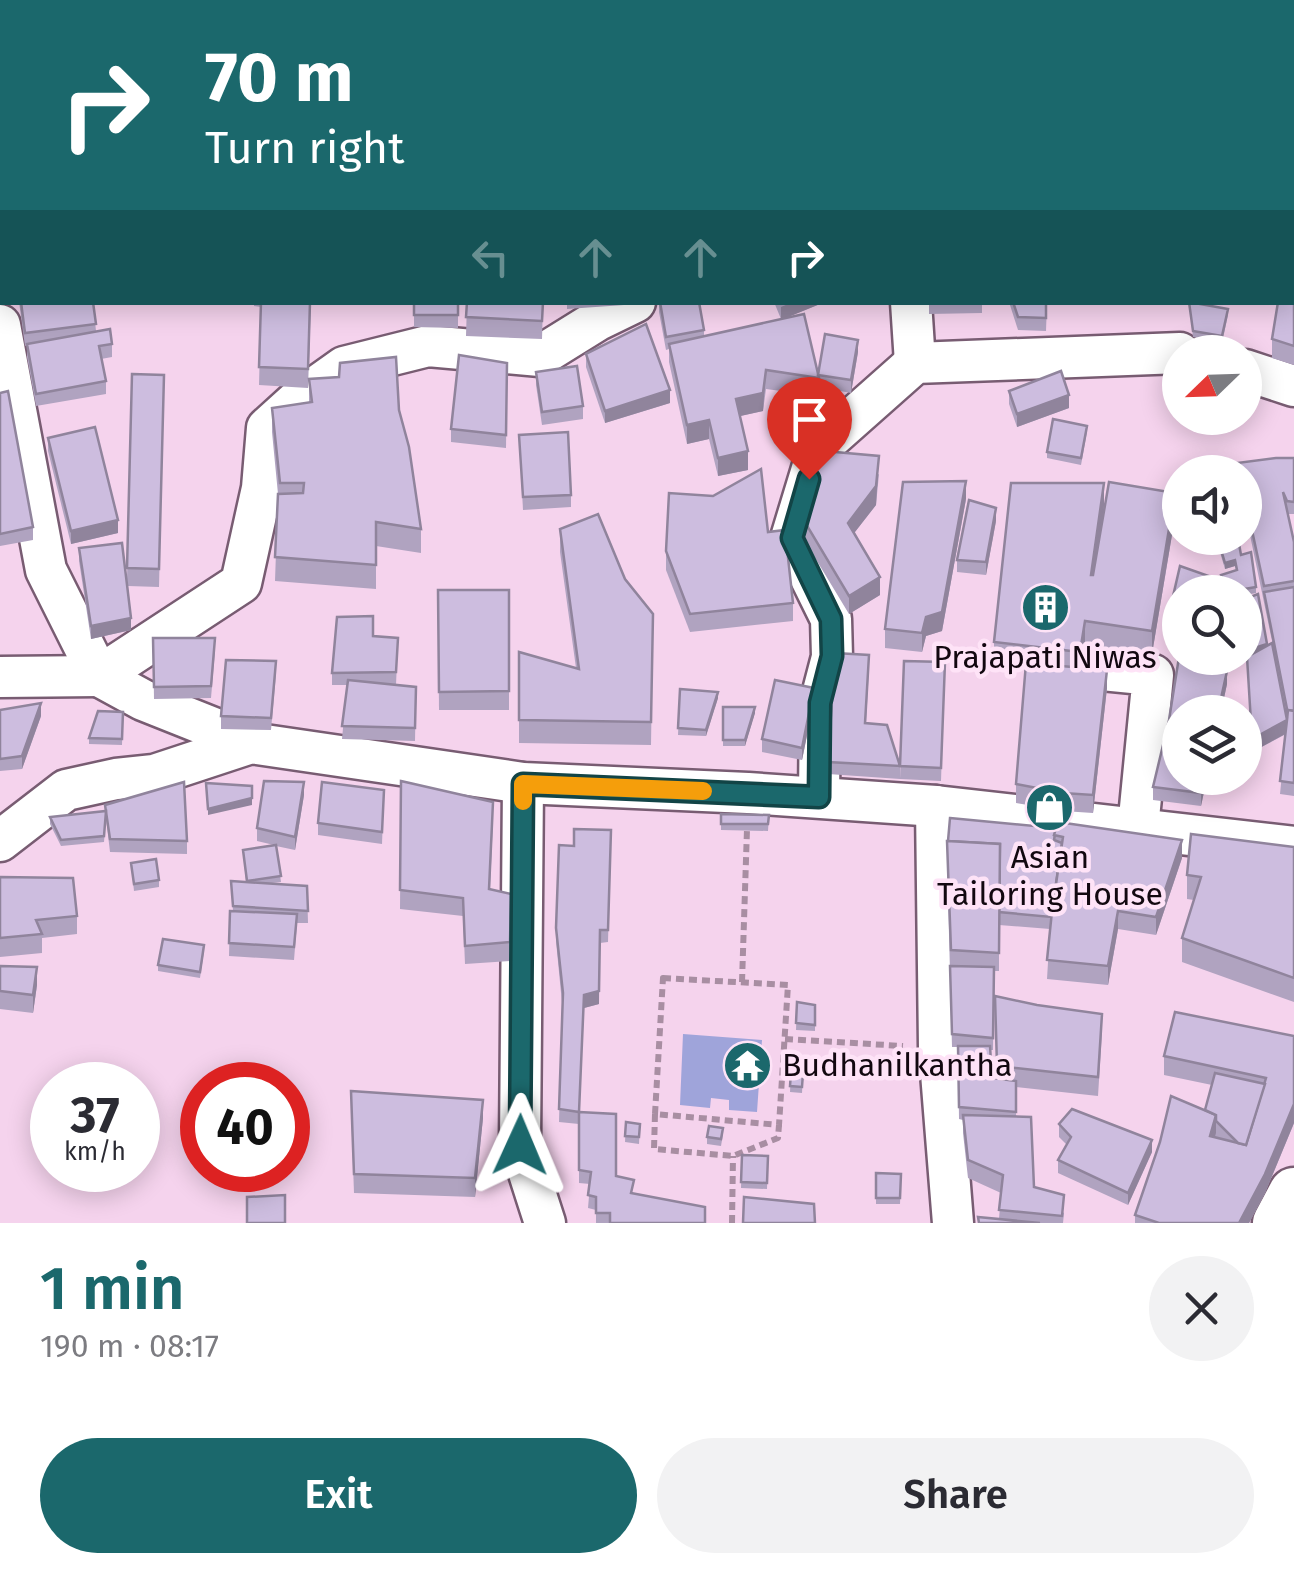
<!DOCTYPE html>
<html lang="en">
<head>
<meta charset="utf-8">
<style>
	:root { --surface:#fff; --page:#f2f2f3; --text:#2b2b33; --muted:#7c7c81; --accent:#1b686c }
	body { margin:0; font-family:"Fira Sans",sans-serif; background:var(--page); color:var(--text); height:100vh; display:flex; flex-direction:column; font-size:38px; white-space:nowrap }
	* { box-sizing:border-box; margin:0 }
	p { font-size:32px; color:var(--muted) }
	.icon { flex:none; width:55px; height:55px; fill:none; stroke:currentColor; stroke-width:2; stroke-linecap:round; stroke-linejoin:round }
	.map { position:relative; height:1223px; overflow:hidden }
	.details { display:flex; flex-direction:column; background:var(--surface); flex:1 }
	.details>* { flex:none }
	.hud { position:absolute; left:0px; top:0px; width:1295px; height:305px; box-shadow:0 5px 25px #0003; background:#1b686c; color:#fff; overflow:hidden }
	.needle { width:65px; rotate:247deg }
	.fabs { position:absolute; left:1162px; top:335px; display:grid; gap:20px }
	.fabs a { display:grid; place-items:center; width:100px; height:100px; border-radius:50%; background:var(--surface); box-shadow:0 5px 25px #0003; font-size:50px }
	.speed { position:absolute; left:30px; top:1062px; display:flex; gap:20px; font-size:50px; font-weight:700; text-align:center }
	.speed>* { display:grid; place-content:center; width:130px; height:130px; border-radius:50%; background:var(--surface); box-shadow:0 5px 25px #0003; line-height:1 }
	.speed small { font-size:25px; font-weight:400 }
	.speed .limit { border:15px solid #d22; background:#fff; color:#111 }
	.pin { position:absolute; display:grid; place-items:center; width:85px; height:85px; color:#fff; margin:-102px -42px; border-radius:50% 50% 50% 0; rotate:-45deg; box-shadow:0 0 10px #0007 }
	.pin .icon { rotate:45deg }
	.me { position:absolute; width:110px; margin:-55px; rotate:1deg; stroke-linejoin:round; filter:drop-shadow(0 0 8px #0008) }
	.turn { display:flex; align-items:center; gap:35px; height:210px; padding:0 40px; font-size:45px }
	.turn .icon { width:130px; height:130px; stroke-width:2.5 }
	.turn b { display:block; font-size:70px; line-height:85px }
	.lanes { display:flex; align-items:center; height:95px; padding:0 40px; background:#0003; justify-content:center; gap:50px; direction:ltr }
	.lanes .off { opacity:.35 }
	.round { display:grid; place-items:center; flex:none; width:105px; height:105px; border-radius:52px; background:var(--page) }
	.head { display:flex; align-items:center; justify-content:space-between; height:170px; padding:0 40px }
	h1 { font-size:60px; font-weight:600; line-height:75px; color:var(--accent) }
	.action { display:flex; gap:20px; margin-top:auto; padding:20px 40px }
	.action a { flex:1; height:115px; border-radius:60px; background:var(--accent); color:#fff; font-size:40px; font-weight:600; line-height:115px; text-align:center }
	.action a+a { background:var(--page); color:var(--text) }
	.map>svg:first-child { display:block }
	.water { fill:#9fa4da }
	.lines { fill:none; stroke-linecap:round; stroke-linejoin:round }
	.minor-casing { stroke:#785c72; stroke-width:45 }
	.major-casing { stroke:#785c72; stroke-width:55 }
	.path { stroke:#a88ea2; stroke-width:6; stroke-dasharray:8 5; stroke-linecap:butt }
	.minor { stroke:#fff; stroke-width:40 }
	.major { stroke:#fff; stroke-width:50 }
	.wall { fill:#b0a3c0 }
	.shaded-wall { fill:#90849c }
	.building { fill:#cdbddf; stroke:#90849c; stroke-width:2.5 }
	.route-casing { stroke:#124446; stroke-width:25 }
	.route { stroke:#1b686c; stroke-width:18 }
	.slow { stroke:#f59e0b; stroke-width:18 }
	.labels { text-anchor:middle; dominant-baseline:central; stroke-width:9; stroke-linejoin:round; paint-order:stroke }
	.poi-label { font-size:32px; fill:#120810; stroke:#fee3f7 }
</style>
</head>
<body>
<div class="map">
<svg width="1294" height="1223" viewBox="0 0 1294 1223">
	<rect width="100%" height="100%" fill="#f5d3ed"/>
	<!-- water -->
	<polygon class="water" points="683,1034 762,1040 757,1112 729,1110 729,1100 711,1098 710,1108 680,1105"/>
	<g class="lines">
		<defs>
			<g id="minor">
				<polyline points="595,0 601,2"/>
				<polyline points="28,2 28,0"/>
				<polyline points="509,2 526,0"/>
				<polyline points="1099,2 1099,0"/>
				<polyline points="0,124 2,106"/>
				<polyline points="0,206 2,205"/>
				<polyline points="911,302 915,363"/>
				<polyline points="0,325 46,570 99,676"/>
				<polyline points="1245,370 1294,386"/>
				<polyline points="1082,668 1153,675 1138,828"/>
				<polyline points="99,676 143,700 251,743"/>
				<polyline points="0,677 99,676 241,583 262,488 267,428 299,399 344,367 428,346 540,356 598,320 635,302"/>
				<polyline points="523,783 520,1145 545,1223"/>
				<polyline points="819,797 820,703 832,657 831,619 791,538 818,449 915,363 1180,353"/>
				<polyline points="936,806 939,1048 953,1223"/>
				<polyline points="0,841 66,790 116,779 154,775 251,743 523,783 748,793 936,806 1294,847"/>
			</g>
			<polyline id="major" points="1278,1223 1294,1193"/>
		</defs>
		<!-- minor casing -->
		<use href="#minor" class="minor-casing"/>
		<!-- major casing -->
		<use href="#major" class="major-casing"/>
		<!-- path -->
		<g class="path">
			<polygon points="663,978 788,985 779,1125 655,1114"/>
			<polyline points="742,982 747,829"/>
			<polyline points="785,1039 903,1046"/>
			<polyline points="655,1114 654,1149 733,1156 778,1138 779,1125"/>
			<polyline points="732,1223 733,1156"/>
		</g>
		<!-- minor -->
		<use href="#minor" class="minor"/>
		<!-- major -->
		<use href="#major" class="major"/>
	</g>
	<!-- wall -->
	<g class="wall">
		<polygon points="288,0 337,0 334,2 288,2"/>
		<polygon points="961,0 1086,0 1085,2 961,2"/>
		<polygon points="1294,198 1294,365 1272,358 1272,339"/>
		<polygon points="19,302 93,302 96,331 112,344 112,357 101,359 106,381 106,394 36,406 27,357 27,345 25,346"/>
		<polygon points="254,302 311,302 308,388 259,385 261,307 254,306"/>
		<polygon points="414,302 458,302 458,328 414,327"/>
		<polygon points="467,302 543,302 542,339 466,336"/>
		<polygon points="567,302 624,302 624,305 567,309"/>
		<polygon points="659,302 704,330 704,336 781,319 774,302 820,302 820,304 785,318 818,375 858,352 851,393 819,387 819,396 766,389 763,411 740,416 748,470 718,476 709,439 687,444 669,362 669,349 666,350 659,312"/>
		<polygon points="929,302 982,302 982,313 929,314"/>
		<polygon points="1009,302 1047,302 1046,331 1018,330"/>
		<polygon points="1189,302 1228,315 1222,343 1193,337"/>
		<polygon points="586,354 670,403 605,423 586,367"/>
		<polygon points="507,363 506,448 451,442 451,429"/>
		<polygon points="536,372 583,406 583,419 542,425 536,385"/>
		<polygon points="132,374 164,375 159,587 128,586 131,630 91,639 79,561 79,548 127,579"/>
		<polygon points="309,379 399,410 421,529 421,553 376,546 376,589 275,581 278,494 272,432 272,408 309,402"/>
		<polygon points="1009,391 1069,408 1017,427 1009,404"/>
		<polygon points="0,393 33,527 33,540 0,546"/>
		<polygon points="1087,432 1081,465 1047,458 1047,452"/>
		<polygon points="519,435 571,495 571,507 523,510"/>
		<polygon points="48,438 118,533 71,544 48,451"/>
		<polygon points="1294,458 1294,514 1288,514 1294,542 1294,796 1280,794 1286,734 1252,752 1247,657 1267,645 1288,718 1245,511 1245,472 1237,472 1237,463"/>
		<polygon points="879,474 876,505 854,533 880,595 849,614 800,533 800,514"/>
		<polygon points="966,499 942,631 926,636 922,652 885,648 885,629"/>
		<polygon points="1104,506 1175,517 1152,654 1085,645 1081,668 1107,688 1093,813 1063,811 1016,803 1016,784 1026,669 994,666 994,642"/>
		<polygon points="996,521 986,575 957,572 957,560"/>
		<polygon points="560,529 625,579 653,614 651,745 519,743 519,652 576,668 560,552"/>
		<polygon points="768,532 793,603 793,621 690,632 666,570 666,551"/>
		<polygon points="1219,543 1241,555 1256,587 1256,593 1245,595 1245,592 1225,592 1221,581 1221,575 1236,570 1235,566 1225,569 1219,549"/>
		<polygon points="1180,566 1220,580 1220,592 1180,592 1180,621 1171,617 1171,605"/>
		<polygon points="438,590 509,590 509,710 439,710"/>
		<polygon points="373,636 398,638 396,685 416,687 415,741 342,739 347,685 332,685 332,673"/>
		<polygon points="153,638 215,651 211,698 154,699"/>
		<polygon points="1179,657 1227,671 1227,684 1221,712 1180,712 1180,778 1207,778 1201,806 1153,800 1153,787 1169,720"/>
		<polygon points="904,661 945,662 941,781 900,779"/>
		<polygon points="869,668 866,723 900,766 900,779 828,774 828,762"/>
		<polygon points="276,674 271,730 221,729 221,716"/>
		<polygon points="680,689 718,698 706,736 678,735"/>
		<polygon points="814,701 802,760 762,752 762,739"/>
		<polygon points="723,707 755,713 745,746 723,746"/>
		<polygon points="0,710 41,716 22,769 0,771"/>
		<polygon points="123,712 122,745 89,744 89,738"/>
		<polygon points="401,781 493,820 490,889 511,894 510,961 465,964 463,916 400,909"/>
		<polygon points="384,790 382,844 318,835 318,823"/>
		<polygon points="304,795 295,850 276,846 281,882 272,883 307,886 308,923 297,923 294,960 229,956 230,911 233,911 231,881 246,882 243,850 274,845 257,841 257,828"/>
		<polygon points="105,811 187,841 187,854 110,852 106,818 104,842 61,846 50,824 50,817"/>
		<polygon points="721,814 769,815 768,831 721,830"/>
		<polygon points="1056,828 1182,858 1156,935 1118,929 1108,985 1047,979 1050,929 999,925 999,971 994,971 993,1050 990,1050 992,1078 997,1078 995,996 1102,1032 1098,1096 1016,1087 1016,1117 1034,1187 1064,1213 1063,1223 978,1223 978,1217 999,1219 1001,1193 968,1178 963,1133 963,1120 959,1119 958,1047 952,1047 947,860"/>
		<polygon points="611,830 608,942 600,943 599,1004 584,1008 579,1112 616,1176 633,1193 705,1223 596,1223 596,1210 588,1208 590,1184 579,1183 579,1124 559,1122 562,1003 556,941 559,845 574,846"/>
		<polygon points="1294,847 1294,1002 1182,962 1182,938 1194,900 1187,899 1187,875"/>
		<polygon points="131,863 159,880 159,887 134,891"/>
		<polygon points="0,877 77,916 77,934 42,938 42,953 0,957"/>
		<polygon points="204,951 200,978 158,971 158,965"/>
		<polygon points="0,966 37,985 33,1013 0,1009"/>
		<polygon points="797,1002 815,1005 815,1031 796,1030"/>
		<polygon points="1294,1036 1294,1123 1265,1193 1249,1223 1135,1223 1135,1215 1205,1110 1212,1085 1164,1075 1164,1056"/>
		<polygon points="791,1072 803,1073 802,1093 790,1092"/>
		<polygon points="351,1109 483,1118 475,1197 354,1193"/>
		<polygon points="626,1122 640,1124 639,1144 625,1142"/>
		<polygon points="1059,1124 1152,1152 1128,1205 1058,1173 1058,1160 1067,1145 1059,1137"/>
		<polygon points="723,1134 721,1146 707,1144 707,1137"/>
		<polygon points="742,1155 768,1156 767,1189 741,1188"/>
		<polygon points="876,1173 901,1174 900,1204 876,1204"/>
	</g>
	<!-- shaded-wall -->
	<g class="shaded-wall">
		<polygon points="93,0 114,0 109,2 89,2"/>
		<polygon points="793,302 820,302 820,304 781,320 781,307"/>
		<polygon points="858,340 858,352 851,393 851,380"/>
		<polygon points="766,370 763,411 736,417 736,399"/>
		<polygon points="670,390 670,403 605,423 605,411"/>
		<polygon points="1069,395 1069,408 1017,427 1017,414"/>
		<polygon points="709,420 709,439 687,444 687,425"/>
		<polygon points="748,451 748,470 718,476 718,458"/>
		<polygon points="879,456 876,505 848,541 848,523"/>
		<polygon points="966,481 966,499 942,631 926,636 922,652 922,633"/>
		<polygon points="1104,483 1104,506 1091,598 1091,575"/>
		<polygon points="1175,493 1175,517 1152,654 1152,631"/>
		<polygon points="996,508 996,521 986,575 986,562"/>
		<polygon points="118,520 118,533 71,544 71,531"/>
		<polygon points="1235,560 1235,566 1225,569 1225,563"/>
		<polygon points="880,577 880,595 849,614 849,596"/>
		<polygon points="131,618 131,630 91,639 91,626"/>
		<polygon points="1085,621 1085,645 1080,676 1080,652"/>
		<polygon points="1267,644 1267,651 1245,657 1245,651"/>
		<polygon points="1107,670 1107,688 1093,813 1093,795"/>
		<polygon points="1227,671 1227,684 1221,712 1218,712"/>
		<polygon points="814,688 814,701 802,760 802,748"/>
		<polygon points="718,692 718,698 706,736 706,730"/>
		<polygon points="41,703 41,716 22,769 22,756"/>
		<polygon points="755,707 755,713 745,746 745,740"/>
		<polygon points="1287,720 1287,733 1252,752 1252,739"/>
		<polygon points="1204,778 1207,778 1201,806 1201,793"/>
		<polygon points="304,782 304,795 295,850 295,837"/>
		<polygon points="252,798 252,805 208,815 208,809"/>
		<polygon points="1182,840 1182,858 1156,935 1156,917"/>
		<polygon points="1118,911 1118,929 1108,985 1108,966"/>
		<polygon points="37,967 37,985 33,1013 33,995"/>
		<polygon points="599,991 599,1004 584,1008 584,995"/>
		<polygon points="483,1100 483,1118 475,1197 475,1178"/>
		<polygon points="1294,1104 1294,1123 1265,1193 1249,1223 1239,1223"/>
		<polygon points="1216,1115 1216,1133 1210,1154 1210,1136"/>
		<polygon points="1152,1140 1152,1152 1128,1205 1128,1193"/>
	</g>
	<!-- building -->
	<g class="building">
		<polygon points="57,0 93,0 89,2 59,2"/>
		<polygon points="201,0 243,0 244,2 202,2"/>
		<polygon points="764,0 817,0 818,2 758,2"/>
		<polygon points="888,0 931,0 932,2 880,2"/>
		<polygon points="1292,211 1294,211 1294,346 1272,339 1278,302 1292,302"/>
		<polygon points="21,302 93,302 96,324 25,333"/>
		<polygon points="261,302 310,302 308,369 259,367"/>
		<rect x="414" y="302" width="44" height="13"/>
		<polygon points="467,302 543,302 542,321 466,317"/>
		<polygon points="660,302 699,302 704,330 666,337"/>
		<polygon points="1013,302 1046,302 1046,318 1018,317"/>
		<polygon points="1189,302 1228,309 1222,336 1193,331"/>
		<polygon points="804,314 819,378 766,370 763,393 736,399 748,451 718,458 709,420 687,425 669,344"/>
		<polygon points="646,324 670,390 605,411 586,354"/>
		<polygon points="110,329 112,344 99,346 106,381 36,394 27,344"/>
		<polygon points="825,334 858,340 851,380 818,375"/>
		<polygon points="459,355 507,363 506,435 451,429"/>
		<polygon points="396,357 399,410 409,447 421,529 376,522 376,565 275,557 278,494 303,493 304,483 280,483 272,408 312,402 309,379 339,377 340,363"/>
		<polygon points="577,366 583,406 542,412 536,372"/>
		<polygon points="1061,371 1069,395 1017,414 1009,391"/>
		<polygon points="132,374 164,375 159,569 127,568"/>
		<polygon points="8,391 33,527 0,534 0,393"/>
		<polygon points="1053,419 1087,426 1081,458 1047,452"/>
		<polygon points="95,427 118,520 71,531 48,438"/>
		<polygon points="568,432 571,495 523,497 519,435"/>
		<polygon points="824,451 879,456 876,486 848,523 880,577 849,596 800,514"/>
		<polygon points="1276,458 1294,458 1294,502 1287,501 1283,492 1294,542 1294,581 1264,586 1245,498 1245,472 1239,472 1237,463"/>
		<polygon points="761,469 768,532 785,530 793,603 690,614 666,551 669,493 713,496"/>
		<polygon points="966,481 942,612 926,617 922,633 885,629 903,482"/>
		<polygon points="1109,482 1175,493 1152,631 1085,621 1080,652 994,642 1011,483 1104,483 1091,575 1093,575"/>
		<polygon points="969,500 996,508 986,562 957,560"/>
		<polygon points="598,514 625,579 653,614 651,722 519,720 519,652 579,669 560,529"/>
		<polygon points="1235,538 1238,538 1241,555 1251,552 1256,587 1227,592 1221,575 1237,570 1235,560 1225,563 1219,543"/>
		<polygon points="122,543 131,618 91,626 79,548"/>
		<polygon points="1180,566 1220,580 1217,592 1180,592 1180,608 1171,605"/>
		<polygon points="1294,587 1294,711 1288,710 1288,714 1264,592"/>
		<polygon points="438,590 509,590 509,691 439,692"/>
		<polygon points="1258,594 1267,644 1245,651 1245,599"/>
		<polygon points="373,616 373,636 398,638 396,672 332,673 337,617"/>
		<polygon points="153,638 215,638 211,686 154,687"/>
		<polygon points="1272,643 1287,720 1288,710 1294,711 1294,783 1280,781 1287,720 1252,739 1247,657"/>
		<polygon points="835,653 869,655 865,723 887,725 900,766 828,762"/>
		<polygon points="1179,657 1227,671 1218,712 1180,712 1180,778 1204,778 1201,793 1153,787 1169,720"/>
		<polygon points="226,660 276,661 271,718 221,716"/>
		<polygon points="904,661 945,662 941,768 900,766"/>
		<polygon points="1026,663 1107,670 1093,795 1063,793 1016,784"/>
		<polygon points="348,680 416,687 415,728 342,726"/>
		<polygon points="775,680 814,688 802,748 762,739"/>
		<polygon points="680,689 718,692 706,730 678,728"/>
		<polygon points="41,703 22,756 0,759 0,710"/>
		<polygon points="723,707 755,707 745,740 723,740"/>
		<polygon points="98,711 123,712 122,739 89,738"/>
		<polygon points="264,781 304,782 295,837 257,828"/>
		<polygon points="401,781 493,802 489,889 511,894 510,942 465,946 463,898 400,890"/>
		<polygon points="184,782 187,841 110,839 105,805"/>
		<polygon points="322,782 384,790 382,832 318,823"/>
		<polygon points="206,783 252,786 252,798 208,809"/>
		<polygon points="106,811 104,836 61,840 50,817"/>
		<polygon points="721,814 769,815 768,824 721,824"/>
		<polygon points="950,818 1056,828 1054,840 1062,843 1051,917 999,912 1000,844 948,841"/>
		<polygon points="1058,822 1182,840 1156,917 1118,911 1108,966 1047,960 1052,911 1063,837 1054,835"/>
		<polygon points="574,829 611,830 608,930 600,930 599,991 584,995 579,1112 559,1109 563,993 556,928 559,845 574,846"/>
		<polygon points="1191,834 1294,847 1294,978 1182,938 1201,877 1187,875"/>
		<polygon points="947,841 1000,844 999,953 951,950"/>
		<polygon points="276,845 281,876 247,881 243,850"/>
		<polygon points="156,859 159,880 134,884 131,863"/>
		<polygon points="0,877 73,878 77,916 36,920 42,934 0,938"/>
		<polygon points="231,881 307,886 308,911 233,906"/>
		<polygon points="230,911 297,914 294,947 229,943"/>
		<polygon points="163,939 204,945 200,972 158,965"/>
		<polygon points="0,966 37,967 33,995 0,991"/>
		<polygon points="950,966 994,967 993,1038 952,1034"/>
		<polygon points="995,996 1037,1005 1102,1014 1098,1077 997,1066"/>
		<polygon points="797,1002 815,1005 815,1025 796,1023"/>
		<polygon points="1175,1012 1294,1036 1294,1104 1265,1174 1239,1223 1159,1223 1135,1215 1160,1142 1171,1096 1216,1115 1210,1136 1246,1145 1266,1078 1164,1056"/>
		<polygon points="958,1046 990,1046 992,1078 1016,1081 1016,1112 959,1107"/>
		<polygon points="791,1072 803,1073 802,1087 790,1086"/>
		<polygon points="1215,1073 1265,1084 1246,1145 1238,1143 1216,1121 1216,1115 1205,1110"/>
		<polygon points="351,1091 483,1100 475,1178 354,1174"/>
		<polygon points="1072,1109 1152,1140 1128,1193 1058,1160 1071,1137 1059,1124"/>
		<polygon points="579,1112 616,1114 616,1176 634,1180 631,1193 705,1207 705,1223 610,1223 610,1213 596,1213 596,1197 588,1195 591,1172 579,1170"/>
		<polygon points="963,1115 1031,1117 1034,1187 1064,1195 1062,1216 999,1210 1003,1175 968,1160"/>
		<polygon points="626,1122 640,1124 639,1137 625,1136"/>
		<polygon points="709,1126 723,1128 721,1139 707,1137"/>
		<polygon points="742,1155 768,1156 767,1183 741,1182"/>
		<polygon points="876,1173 901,1174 900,1198 876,1198"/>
		<polygon points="285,1195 285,1223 247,1223 247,1197"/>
		<polygon points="744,1197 814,1204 815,1223 743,1223"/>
		<polygon points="978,1217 1040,1223 979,1223"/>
	</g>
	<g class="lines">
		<defs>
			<polyline id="route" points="520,1145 523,784 819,797 820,703 832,656 831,619 792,538 809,479"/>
		</defs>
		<!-- route casing -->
		<use href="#route" class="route-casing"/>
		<!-- route -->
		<use href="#route" class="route"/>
		<!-- slow -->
		<polyline class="slow" points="523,801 523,784 703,791"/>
	</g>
	<!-- icons -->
	<defs>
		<symbol id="building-disc" viewBox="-11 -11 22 22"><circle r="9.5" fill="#1b686c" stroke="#fee3f7"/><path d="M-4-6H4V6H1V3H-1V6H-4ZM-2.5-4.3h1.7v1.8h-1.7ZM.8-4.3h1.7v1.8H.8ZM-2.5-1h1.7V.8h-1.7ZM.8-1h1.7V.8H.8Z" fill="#fff"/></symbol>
		<symbol id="shop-disc" viewBox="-11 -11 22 22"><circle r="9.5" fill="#1b686c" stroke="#fee3f7"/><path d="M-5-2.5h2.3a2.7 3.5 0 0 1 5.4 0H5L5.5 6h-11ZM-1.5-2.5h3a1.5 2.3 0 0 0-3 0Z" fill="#fff"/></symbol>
		<symbol id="temple-disc" viewBox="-11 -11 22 22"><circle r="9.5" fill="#1b686c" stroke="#fee3f7"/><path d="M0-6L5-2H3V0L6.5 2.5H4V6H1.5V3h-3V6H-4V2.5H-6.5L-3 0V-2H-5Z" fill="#fff"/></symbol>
	</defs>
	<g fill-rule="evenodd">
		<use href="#building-disc" x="1018" y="580" width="55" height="55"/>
		<use href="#shop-disc" x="1022" y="780" width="55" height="55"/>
		<use href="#temple-disc" x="720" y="1038" width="55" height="55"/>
	</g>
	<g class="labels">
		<!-- poi labels -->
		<g class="poi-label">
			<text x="1045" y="657">Prajapati Niwas</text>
			<text x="1050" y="857">Asian<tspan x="1050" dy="37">Tailoring House</tspan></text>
			<text x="782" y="1065" text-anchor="start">Budhanilkantha</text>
		</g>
	</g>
</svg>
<div class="fabs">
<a><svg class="needle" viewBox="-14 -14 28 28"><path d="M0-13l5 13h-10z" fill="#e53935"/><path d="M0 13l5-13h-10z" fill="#7c7c81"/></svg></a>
<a><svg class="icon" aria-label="sound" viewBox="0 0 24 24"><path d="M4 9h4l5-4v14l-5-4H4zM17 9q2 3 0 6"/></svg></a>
<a><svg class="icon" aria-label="search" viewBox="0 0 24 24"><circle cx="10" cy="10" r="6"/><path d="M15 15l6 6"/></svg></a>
<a><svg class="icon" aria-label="layers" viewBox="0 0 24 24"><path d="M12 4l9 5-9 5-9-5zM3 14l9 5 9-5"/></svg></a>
</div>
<div class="speed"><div>37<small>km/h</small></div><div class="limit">40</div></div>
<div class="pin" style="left:809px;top:479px;background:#d93025"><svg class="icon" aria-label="arrive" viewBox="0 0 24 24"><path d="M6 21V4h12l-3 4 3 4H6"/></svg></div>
<svg class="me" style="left:520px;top:1145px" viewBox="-20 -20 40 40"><path d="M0-17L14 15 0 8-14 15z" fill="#1b686c" stroke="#fff" stroke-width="4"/></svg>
<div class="hud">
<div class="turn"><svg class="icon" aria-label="right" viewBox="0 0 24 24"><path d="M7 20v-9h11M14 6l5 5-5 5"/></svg><div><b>70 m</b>Turn right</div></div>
<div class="lanes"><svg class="icon off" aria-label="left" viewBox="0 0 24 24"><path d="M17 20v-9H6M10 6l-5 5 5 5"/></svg><svg class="icon off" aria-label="ahead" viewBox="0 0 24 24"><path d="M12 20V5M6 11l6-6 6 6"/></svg><svg class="icon off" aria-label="ahead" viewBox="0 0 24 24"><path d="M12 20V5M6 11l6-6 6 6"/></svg><svg class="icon" aria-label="right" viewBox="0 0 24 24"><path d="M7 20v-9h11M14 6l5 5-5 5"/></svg></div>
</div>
</div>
<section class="details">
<div class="head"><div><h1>1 min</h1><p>190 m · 08:17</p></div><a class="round"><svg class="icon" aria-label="close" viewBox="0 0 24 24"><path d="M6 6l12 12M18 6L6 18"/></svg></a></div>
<div class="action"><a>Exit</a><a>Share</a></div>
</section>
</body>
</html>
